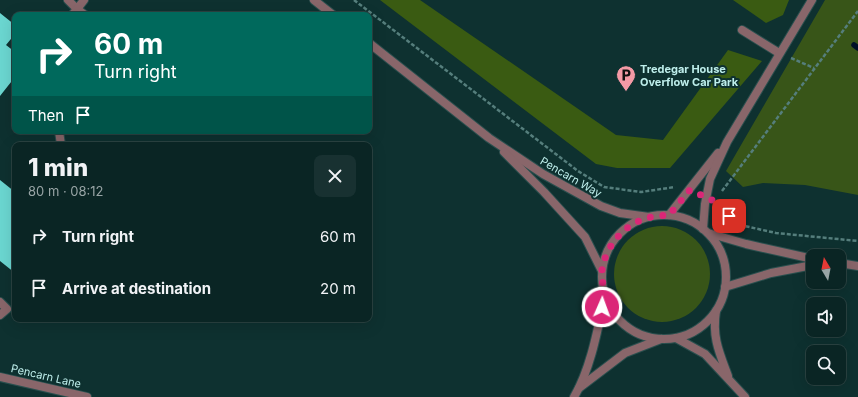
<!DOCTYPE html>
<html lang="en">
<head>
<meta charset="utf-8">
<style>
	:root { --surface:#0a2524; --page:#183131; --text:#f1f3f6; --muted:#99a5a6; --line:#2a4241 }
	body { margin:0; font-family:Inter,sans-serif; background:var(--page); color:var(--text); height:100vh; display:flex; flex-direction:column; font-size:15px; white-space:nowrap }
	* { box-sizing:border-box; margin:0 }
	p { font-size:13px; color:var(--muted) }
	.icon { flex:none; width:22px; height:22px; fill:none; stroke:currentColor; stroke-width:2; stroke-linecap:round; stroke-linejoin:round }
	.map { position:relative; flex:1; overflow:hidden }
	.sheet { position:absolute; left:12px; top:142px; width:360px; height:180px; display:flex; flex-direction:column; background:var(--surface); border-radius:8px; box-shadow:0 4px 16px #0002,0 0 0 1px var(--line) }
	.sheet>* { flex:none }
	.banner { position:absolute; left:12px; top:12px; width:360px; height:122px; border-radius:8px; box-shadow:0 4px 16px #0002,0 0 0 1px var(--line); background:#00695c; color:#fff; overflow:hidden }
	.needle { width:26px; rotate:350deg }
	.controls { position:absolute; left:806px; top:249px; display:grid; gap:8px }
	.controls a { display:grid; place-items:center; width:40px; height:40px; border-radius:8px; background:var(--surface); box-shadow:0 4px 16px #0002,0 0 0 1px var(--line); font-size:20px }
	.pin { position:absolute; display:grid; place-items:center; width:34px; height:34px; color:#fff; margin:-17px; border-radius:8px; box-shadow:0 2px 6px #0006 }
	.me { position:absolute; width:44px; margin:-22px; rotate:2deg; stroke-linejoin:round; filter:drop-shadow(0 0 3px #0008) }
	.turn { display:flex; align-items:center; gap:14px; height:84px; padding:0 16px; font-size:18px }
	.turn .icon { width:52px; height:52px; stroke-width:2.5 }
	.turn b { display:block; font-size:28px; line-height:34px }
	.then { display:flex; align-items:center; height:38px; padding:0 16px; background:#0003; gap:8px; font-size:15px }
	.round { display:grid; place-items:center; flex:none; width:42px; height:42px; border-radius:8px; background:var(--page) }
	.head { display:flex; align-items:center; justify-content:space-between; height:68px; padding:0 16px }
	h1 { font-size:24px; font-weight:800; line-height:30px }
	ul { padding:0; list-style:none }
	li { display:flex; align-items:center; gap:12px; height:52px; padding:0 16px }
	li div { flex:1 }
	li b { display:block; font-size:15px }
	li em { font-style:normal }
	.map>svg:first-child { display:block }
	.green { fill:#385518 }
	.forest { fill:#3a5b12 }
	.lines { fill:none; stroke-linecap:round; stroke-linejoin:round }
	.stream { stroke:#001127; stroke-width:5.5 }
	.building { fill:#6bd7d1 }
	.service-casing { stroke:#2a4f4e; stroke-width:10 }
	.minor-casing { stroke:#2a4f4e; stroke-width:10 }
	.tertiary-casing { stroke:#2a4f4e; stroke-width:10 }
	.path { stroke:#557e7c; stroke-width:2.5; stroke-dasharray:4 2; stroke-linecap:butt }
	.service { stroke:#89666a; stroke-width:8 }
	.minor { stroke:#89666a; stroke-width:8 }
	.tertiary { stroke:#89666a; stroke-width:8 }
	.route { stroke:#db2777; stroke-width:7; stroke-dasharray:0 12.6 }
	.labels { text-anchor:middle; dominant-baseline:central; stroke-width:4; stroke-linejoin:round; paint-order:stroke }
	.poi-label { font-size:11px; font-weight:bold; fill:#beeeeb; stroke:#0e3130; text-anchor:start }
	.street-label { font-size:11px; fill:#beeeeb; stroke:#0e3130 }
</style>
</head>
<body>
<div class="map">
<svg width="858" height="397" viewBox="0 0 858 397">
	<rect width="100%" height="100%" fill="#0e3130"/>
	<!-- green -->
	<g class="green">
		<polygon points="825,0 858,0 858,195 805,185 763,183 743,187 726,171"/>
		<circle cx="662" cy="274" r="48"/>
	</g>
	<!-- forest -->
	<g class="forest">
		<polygon points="380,0 420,0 616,135 663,140 728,50 762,61 670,168 617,168 596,164"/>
		<polygon points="733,0 789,0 783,15 766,23"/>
	</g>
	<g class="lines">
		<!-- stream -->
		<polyline class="stream" points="854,45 858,48"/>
	</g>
	<!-- building -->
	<g class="building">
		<polygon points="0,13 15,25 15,34 6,45 15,52 15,77 0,96"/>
		<polygon points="0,180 15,192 15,273 0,261"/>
	</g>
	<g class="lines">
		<defs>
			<g id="service">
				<polyline points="68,0 77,9 72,15"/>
				<polyline points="84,0 77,9 85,15"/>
				<polyline points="742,30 779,53"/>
				<polyline points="59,131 61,145"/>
				<polyline points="669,215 718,153"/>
				<polyline points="703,229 705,204 710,179 727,142 812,0"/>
				<polyline points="0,302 7,309 0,315"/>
			</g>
			<g id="minor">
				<path d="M 716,311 C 712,337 719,352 728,376"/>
				<polyline points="676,338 705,354 745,397"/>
				<polyline points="0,377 87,397"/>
			</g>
			<g id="tertiary">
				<polyline points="314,0 333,15"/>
				<polyline points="369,43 489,138 543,174 601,206 620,213 649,217"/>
				<polyline points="504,152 544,192 585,237 602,271"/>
				<circle cx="664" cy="277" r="62"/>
				<polyline points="708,233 746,244 813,259"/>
				<polyline points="839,263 858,266"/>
				<polyline points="725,287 771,273 813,265"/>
				<polyline points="579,388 625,353 661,339"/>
				<path d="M 574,397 C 591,368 598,328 605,295"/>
			</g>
		</defs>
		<!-- service casing -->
		<use href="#service" class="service-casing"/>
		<!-- minor casing -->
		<use href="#minor" class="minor-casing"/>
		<!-- tertiary casing -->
		<use href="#tertiary" class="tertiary-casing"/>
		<!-- path -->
		<g class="path">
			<polyline points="354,0 578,171 604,187 641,192 675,187"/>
			<polyline points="791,58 814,68"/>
			<polyline points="722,191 858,11"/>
			<polyline points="718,205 736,224 776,233 858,241"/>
		</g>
		<!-- service -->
		<use href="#service" class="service"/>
		<!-- minor -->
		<use href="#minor" class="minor"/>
		<!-- tertiary -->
		<use href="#tertiary" class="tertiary"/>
	</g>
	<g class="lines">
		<!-- route -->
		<path class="route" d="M 602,307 C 603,303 605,299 605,295 C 604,287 601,279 602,270 C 606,245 625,223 651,217 C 656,215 663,216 669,215 L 690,190 L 714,201 L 729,216"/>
	</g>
	<!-- icons -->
	<defs>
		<symbol id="parking-pin" viewBox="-11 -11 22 30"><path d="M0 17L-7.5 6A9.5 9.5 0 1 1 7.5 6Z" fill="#f49aa6" stroke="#0e3130"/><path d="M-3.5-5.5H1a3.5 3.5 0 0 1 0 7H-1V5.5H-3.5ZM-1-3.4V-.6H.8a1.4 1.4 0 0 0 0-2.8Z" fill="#111"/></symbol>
	</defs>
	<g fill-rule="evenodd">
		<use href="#parking-pin" x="615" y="64" width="22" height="30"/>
	</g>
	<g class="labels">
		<!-- poi labels -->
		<g class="poi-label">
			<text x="640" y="69">Tredegar House<tspan x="640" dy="13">Overflow Car Park</tspan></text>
		</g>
		<!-- street labels -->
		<g class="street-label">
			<text transform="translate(571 177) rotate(30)">Pencarn Way</text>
			<text transform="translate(46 376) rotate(13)">Pencarn Lane</text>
		</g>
	</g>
</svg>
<div class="controls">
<a><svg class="needle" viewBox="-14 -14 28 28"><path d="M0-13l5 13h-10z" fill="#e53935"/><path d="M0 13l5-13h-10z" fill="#99a5a6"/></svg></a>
<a><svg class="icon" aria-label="sound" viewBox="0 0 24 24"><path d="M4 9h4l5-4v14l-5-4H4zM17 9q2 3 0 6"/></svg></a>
<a><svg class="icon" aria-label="search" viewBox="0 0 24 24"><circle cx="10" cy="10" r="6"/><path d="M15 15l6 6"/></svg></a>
</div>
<div class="pin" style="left:729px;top:216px;background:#d93025"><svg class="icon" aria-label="arrive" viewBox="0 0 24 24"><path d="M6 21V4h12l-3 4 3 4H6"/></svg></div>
<svg class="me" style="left:602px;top:307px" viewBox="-20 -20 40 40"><circle r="17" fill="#db2777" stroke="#fff" stroke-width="3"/><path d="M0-11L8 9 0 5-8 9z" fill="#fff"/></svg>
<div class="banner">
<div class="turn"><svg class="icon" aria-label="right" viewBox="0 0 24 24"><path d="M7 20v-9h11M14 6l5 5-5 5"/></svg><div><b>60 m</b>Turn right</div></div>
<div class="then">Then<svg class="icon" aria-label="arrive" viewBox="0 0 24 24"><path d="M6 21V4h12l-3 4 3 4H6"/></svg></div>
</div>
<section class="sheet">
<div class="head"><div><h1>1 min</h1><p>80 m · 08:12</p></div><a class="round"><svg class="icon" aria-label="close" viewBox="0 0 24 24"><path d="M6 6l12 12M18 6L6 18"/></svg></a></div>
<ul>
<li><svg class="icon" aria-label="right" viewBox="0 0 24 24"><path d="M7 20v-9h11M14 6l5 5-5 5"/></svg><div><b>Turn right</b></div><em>60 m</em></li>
<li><svg class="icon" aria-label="arrive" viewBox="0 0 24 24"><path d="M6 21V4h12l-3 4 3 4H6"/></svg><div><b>Arrive at destination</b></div><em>20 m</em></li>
</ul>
</section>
</div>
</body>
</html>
